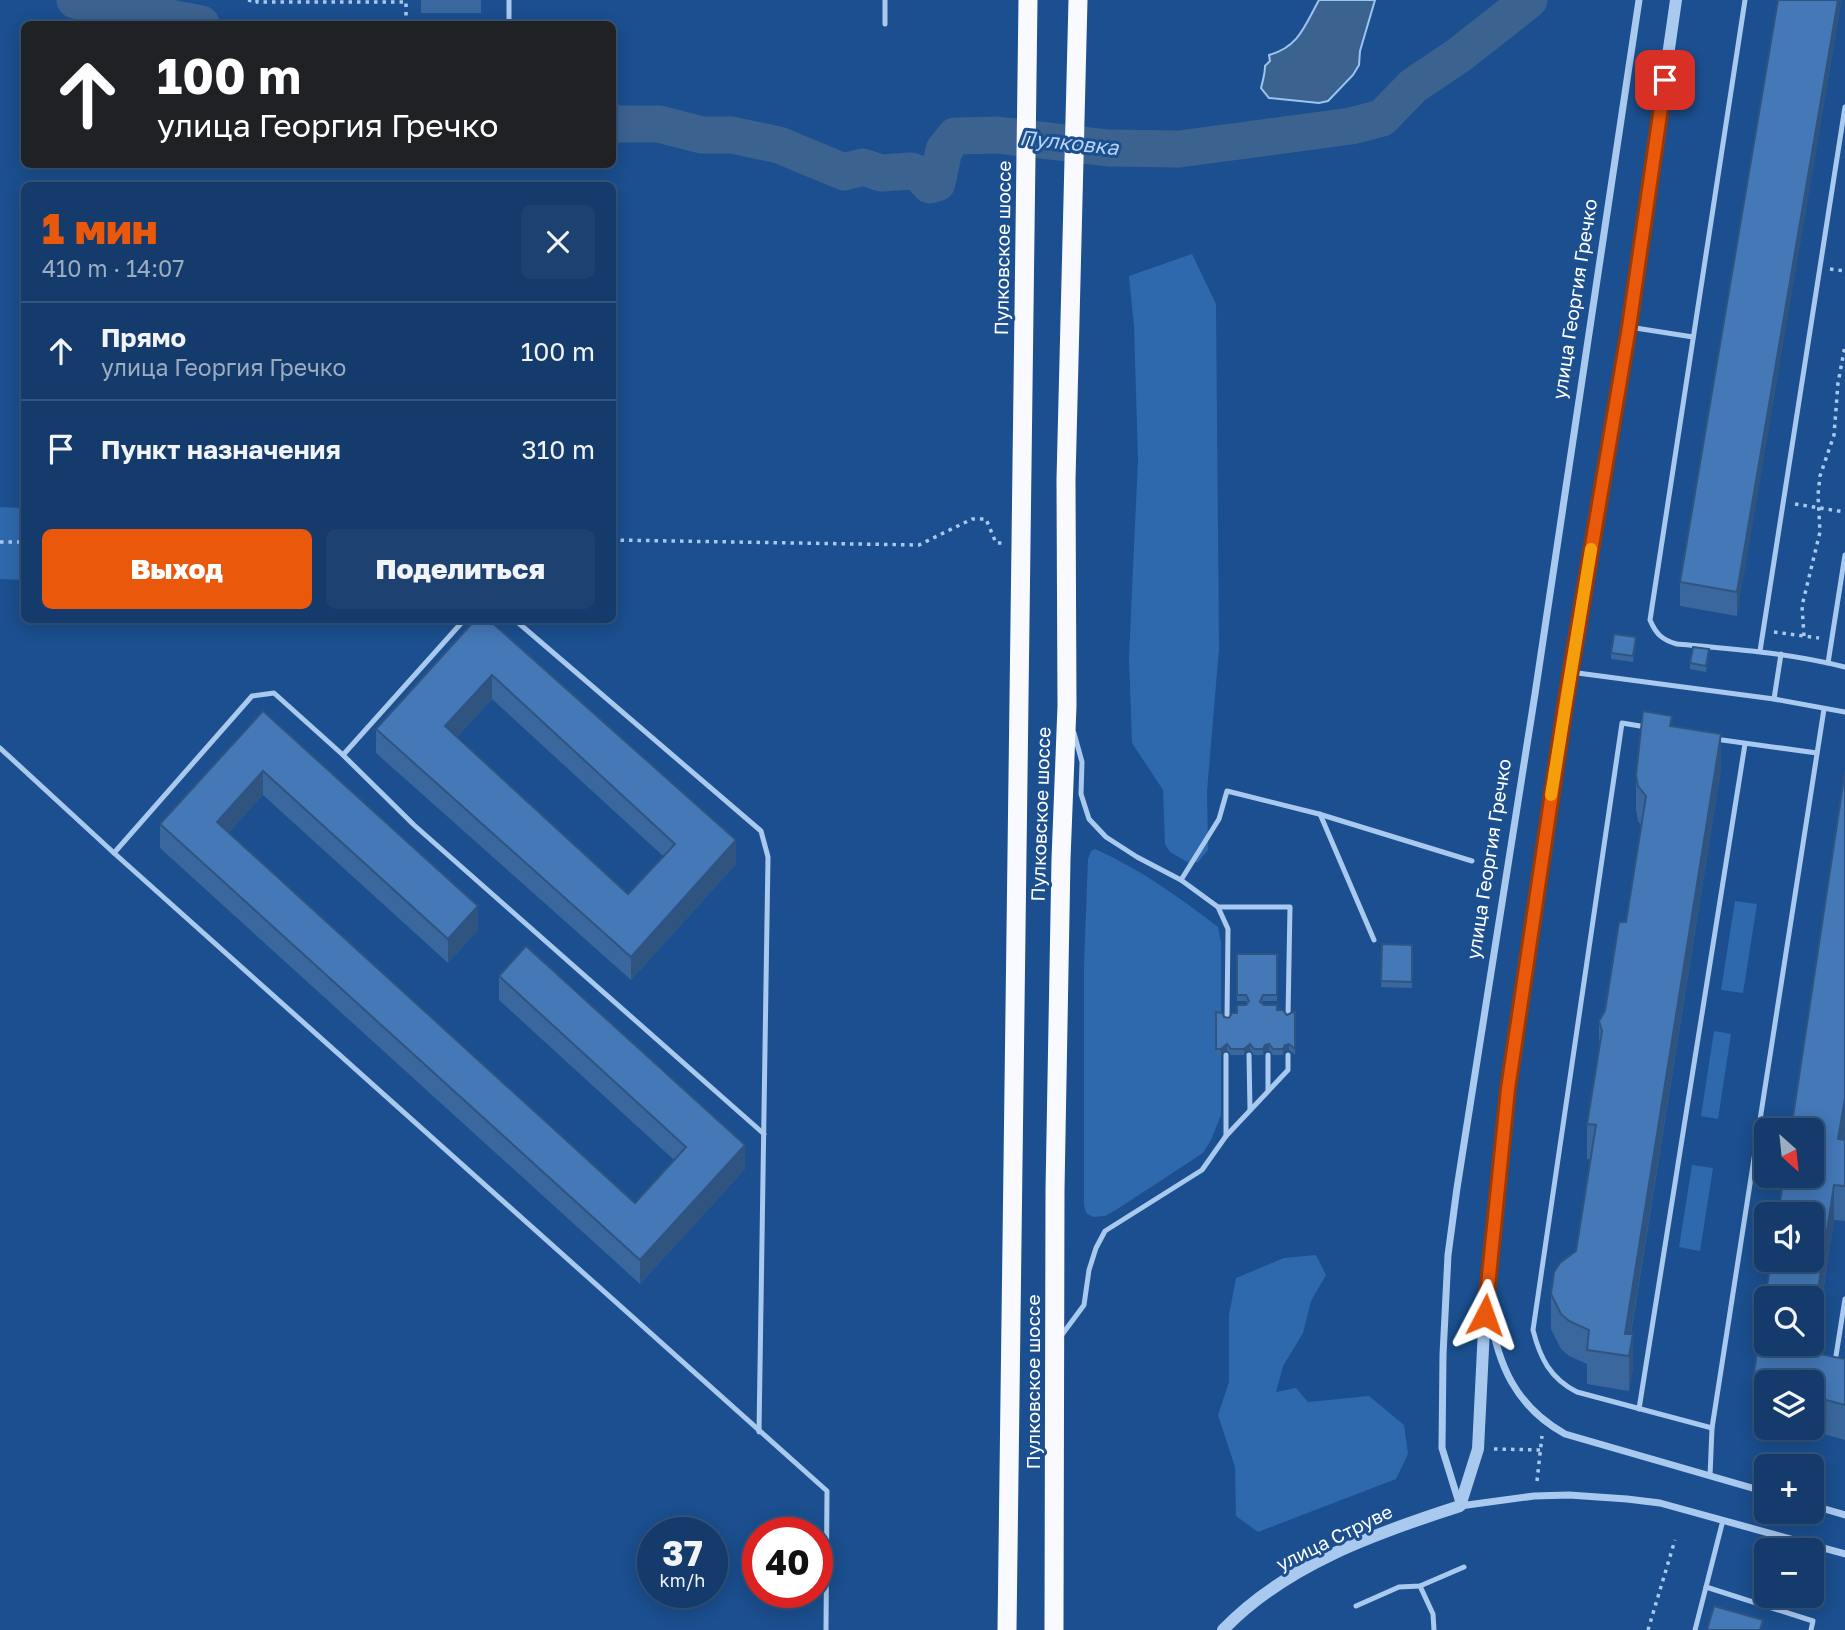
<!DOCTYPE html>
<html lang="ru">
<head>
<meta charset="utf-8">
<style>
	:root { --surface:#143b6b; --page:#1d4271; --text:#f1f3f6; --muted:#9dadc1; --line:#33557e; --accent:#ea580c }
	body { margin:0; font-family:"Golos Text",sans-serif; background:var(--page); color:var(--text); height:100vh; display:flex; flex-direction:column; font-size:26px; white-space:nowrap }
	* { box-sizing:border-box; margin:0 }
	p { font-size:23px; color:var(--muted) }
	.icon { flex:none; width:38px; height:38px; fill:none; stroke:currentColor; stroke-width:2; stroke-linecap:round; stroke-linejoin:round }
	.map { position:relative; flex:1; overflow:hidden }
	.details { position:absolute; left:21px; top:182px; width:595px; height:441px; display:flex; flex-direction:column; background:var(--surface); border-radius:10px; box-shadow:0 4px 18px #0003,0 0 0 2px var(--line) }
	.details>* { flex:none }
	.hud { position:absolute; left:21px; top:21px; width:595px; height:147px; border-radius:10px; box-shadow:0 4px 18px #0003,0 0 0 2px var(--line); background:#202124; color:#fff; overflow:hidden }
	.needle { width:46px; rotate:153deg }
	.fabs { position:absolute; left:1754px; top:1118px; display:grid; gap:14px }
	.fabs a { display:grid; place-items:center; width:70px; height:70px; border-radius:10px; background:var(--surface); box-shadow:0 4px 18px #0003,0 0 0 2px var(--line); font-size:35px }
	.speed { position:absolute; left:637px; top:1517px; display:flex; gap:14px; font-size:35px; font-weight:700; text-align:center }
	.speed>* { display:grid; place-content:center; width:91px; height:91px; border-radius:50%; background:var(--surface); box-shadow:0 4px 18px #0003,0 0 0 2px var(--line); line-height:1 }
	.speed small { font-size:18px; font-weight:400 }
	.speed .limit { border:10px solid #d22; background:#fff; color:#111 }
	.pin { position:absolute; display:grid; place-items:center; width:60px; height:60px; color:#fff; margin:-30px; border-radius:14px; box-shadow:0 4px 10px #0006 }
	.me { position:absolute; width:77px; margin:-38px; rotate:4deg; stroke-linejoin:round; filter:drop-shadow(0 0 5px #0008) }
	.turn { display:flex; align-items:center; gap:24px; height:147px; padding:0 21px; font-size:32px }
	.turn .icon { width:91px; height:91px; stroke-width:2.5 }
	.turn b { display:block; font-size:49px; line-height:60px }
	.round { display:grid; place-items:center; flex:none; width:74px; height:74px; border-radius:10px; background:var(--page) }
	.overview { display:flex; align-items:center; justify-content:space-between; height:119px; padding:0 21px }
	h1 { font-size:42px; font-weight:800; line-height:52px; color:var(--accent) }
	.button { display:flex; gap:14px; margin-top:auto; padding:14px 21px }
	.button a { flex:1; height:80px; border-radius:10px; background:var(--accent); color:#fff; font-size:28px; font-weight:800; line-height:80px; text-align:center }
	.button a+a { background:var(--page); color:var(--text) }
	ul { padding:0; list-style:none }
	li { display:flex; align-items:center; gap:21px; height:98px; padding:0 21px; border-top:2px solid var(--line) }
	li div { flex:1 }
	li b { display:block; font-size:26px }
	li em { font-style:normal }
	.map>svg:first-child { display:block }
	.green { fill:#2e69ad }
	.water { fill:#3c6290; stroke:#9cc4f0; stroke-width:2 }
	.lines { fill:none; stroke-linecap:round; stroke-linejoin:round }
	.river { stroke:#3c6290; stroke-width:37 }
	.path { stroke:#a9c9ee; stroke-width:3.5; stroke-dasharray:3.5 5; stroke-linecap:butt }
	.service { stroke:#a9c9ee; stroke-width:5 }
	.minor { stroke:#a9c9ee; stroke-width:7 }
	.tertiary { stroke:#a9c9ee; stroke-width:12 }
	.trunk { stroke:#f8faff; stroke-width:19 }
	.wall { fill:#3a679d; fill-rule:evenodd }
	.shaded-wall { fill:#305480 }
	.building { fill:#4478b7; stroke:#305480; stroke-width:2; fill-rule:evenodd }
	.route-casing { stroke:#983908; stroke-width:18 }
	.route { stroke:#ea580c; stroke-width:12 }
	.slow { stroke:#f59e0b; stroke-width:12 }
	.labels { text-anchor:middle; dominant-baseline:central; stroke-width:6; stroke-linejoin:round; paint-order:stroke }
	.street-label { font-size:19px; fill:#fff; stroke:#1b4f8f }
	.water-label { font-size:21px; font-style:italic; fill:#b5d3f5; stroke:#1b4f8f }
</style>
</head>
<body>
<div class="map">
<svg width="1845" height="1630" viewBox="0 0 1845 1630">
	<rect width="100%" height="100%" fill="#1b4f8f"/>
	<!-- green -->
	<g class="green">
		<polygon points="1192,254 1216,304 1219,649 1207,791 1208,850 1198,862 1189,863 1170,852 1165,844 1163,790 1132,743 1129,657 1138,459 1134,326 1129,276"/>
		<polygon points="0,507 24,508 24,580 0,579"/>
		<path d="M 1095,849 C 1140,869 1179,897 1218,927 L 1221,942 L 1221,1115 L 1211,1140 L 1203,1153 L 1116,1210 L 1105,1216 L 1093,1217 L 1086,1213 L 1084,1204 L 1084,965 L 1088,859 L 1091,851 Z"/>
		<polygon points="1735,901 1757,904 1743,993 1721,990"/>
		<polygon points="1714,1031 1731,1034 1718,1119 1701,1116"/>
		<polygon points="1692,1165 1713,1168 1700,1251 1679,1247"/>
		<polygon points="1316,1255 1326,1275 1311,1301 1303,1333 1283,1366 1276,1392 1296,1388 1308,1402 1369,1396 1404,1425 1408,1454 1396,1479 1258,1532 1236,1516 1235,1467 1218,1415 1229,1382 1229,1315 1236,1278 1284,1258"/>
	</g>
	<!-- water -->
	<path class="water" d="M 1319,0 L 1375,0 L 1360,51 L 1359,65 L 1353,75 L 1328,101 L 1319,103 L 1269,98 L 1261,88 C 1263,80 1265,74 1265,66 L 1270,61 L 1269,55 C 1299,47 1305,25 1319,0 Z"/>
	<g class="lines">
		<!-- river -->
		<g class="river">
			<polyline points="75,0 201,24"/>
			<polyline points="612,122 618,124 659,124 702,135 732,135 779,145 844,172 863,167 881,173 911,171 921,175 930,185 937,183 944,150 955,136 997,135 1108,148 1179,149 1351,126 1382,118 1413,86 1459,55 1529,0"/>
		</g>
		<!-- path -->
		<g class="path">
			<polyline points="248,0 257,2"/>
			<polyline points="257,0 257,2 406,2"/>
			<polyline points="406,24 406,2"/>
			<polyline points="1830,269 1845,271"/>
			<polyline points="1795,504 1845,512"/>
			<polyline points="612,540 919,545 972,519 986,519 996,543 1003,543"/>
			<polyline points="0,542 24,542"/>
			<polyline points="1774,632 1819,638"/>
			<polyline points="1804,636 1802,606 1820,532 1818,495 1820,476 1834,435 1838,383 1845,346"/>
			<polyline points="1494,1449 1541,1450"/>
			<polyline points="1537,1481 1542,1436"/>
			<polyline points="1648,1630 1675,1540"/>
		</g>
		<!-- service -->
		<g class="service">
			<polyline points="885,0 885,24"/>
			<path d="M 1745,0 L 1650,620 C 1656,634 1662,640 1677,644 C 1734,649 1790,653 1845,667"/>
			<polyline points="509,24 509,0"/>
			<polyline points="1629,327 1693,337"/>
			<polyline points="515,620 761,831 768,857 759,1432"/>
			<polyline points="1760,651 1845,107"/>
			<polyline points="1828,663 1845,555"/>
			<polyline points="1570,672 1774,699 1845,712"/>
			<polyline points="1774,699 1781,654"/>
			<path d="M 1646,727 L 1622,723 L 1533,1330 C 1540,1358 1550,1378 1577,1392 L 1712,1428"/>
			<polyline points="1074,733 1082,762 1081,794 1089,819 1106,837 1137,857 1181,880 1218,907 1228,929 1227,1019"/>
			<polyline points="1715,739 1817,753"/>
			<polyline points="0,748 114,853 827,1491 826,1630"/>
			<polyline points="343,755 464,620"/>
			<polyline points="1320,814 1374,940"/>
			<polyline points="114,853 252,696 274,693 343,755 414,825 764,1134"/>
			<polyline points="1181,880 1219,819 1227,791 1319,814 1472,861"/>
			<polyline points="1218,907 1290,907 1288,1016"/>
			<polyline points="1249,1055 1250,1110"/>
			<polyline points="1268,1090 1268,1055"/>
			<polyline points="1226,1136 1226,1055"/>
			<polyline points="1845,1299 1835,1362 1845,1363"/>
			<polyline points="1061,1336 1084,1305 1089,1270 1096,1248 1105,1231 1202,1170 1226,1136 1288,1070 1288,1055"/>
			<polyline points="1639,1409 1745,744"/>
			<polyline points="1710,1476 1712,1428 1824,709"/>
			<polyline points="1723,1520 1706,1587 1813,1621 1811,1630"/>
			<polyline points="1420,1586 1433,1614 1434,1630"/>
			<polyline points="1356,1606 1399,1587 1420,1586 1464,1567"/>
			<polyline points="1695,1630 1706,1587"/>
		</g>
		<!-- minor -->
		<g class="minor">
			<polyline points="1639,0 1535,694 1457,1188 1448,1255 1443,1355 1442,1448 1460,1506 1534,1496 1569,1495 1627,1499 1660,1503 1845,1554"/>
			<path d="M 1489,1310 C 1498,1365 1515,1406 1565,1434 L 1766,1492"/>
			<polyline points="1811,1505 1845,1515"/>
		</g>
		<!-- tertiary -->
		<path class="tertiary" d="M 1223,1630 C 1285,1565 1376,1533 1460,1506 L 1478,1449 L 1486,1289 L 1508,1089 L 1566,699 L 1629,327 L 1676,0"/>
		<!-- trunk -->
		<g class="trunk">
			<polyline points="1007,1630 1028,0"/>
			<polyline points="1054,1630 1055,1190 1061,859 1067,706 1066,480 1078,0"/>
		</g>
	</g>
	<!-- wall -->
	<g class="wall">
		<rect x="421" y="0" width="60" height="13"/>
		<polygon points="1778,0 1737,616 1680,606 1680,582"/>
		<path d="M 475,620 L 736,864 L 631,980 L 376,753 L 376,729 ZM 492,699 L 663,856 L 628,894 L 457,737 Z"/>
		<polygon points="1636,643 1633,662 1611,659 1611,653"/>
		<polygon points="1709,655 1706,672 1690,669 1690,663"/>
		<polygon points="263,711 478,930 448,963 263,795 228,833 635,1203 674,1160 499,1000 499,976 745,1169 640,1284 160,848 160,824"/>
		<polygon points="1672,726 1721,769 1631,1334 1633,1369 1629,1391 1587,1384 1587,1364 1569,1356 1561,1349 1551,1329 1551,1294 1576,1251 1591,1159 1587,1159 1587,1124 1599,1049 1599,1021 1605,1011 1626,922 1641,825 1638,821 1636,810 1636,775"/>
		<polygon points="1845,771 1845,1133 1844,1140 1845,1140 1845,1221 1834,1220 1814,1353 1845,1359 1845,1440 1802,1428 1811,1428 1811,1382 1766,1382 1766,1418 1753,1414 1753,1379"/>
		<polygon points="1382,944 1412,945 1412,988 1381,987"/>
		<polygon points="1237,954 1277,954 1277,1001 1263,1001 1262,1003 1287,1015 1295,1011 1295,1055 1289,1050 1285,1051 1283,1055 1273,1055 1269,1050 1265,1051 1263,1055 1254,1055 1250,1050 1244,1055 1231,1055 1227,1050 1221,1055 1216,1055 1216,1012 1224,1017 1229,1018 1237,1013 1247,1003 1246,1001 1237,1001"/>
	</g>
	<!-- shaded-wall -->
	<g class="shaded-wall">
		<polygon points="1838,0 1842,0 1737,616 1737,592"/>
		<polygon points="492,675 492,699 445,750 445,726"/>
		<polygon points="1721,734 1721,769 1627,1356 1625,1334"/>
		<polygon points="263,771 263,795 217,846 217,822"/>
		<polygon points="736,840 736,864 631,980 631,957"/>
		<polygon points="478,906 478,930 448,963 448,939"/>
		<polygon points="1227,1044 1227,1050 1221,1055 1221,1049"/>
		<polygon points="1250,1044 1250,1050 1244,1055 1244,1049"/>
		<polygon points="1269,1044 1269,1050 1265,1051 1263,1055 1263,1049 1265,1045"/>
		<polygon points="1289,1044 1289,1050 1285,1051 1283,1055 1283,1049 1285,1045"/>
		<polygon points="1845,1098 1845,1133 1838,1174 1838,1139"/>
		<polygon points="745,1145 745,1169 640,1284 640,1260"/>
		<polygon points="1834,1185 1834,1220 1809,1382 1809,1352 1810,1344 1811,1344 1811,1336"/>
		<polygon points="1633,1334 1633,1369 1629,1391 1629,1356"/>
	</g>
	<!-- building -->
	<g class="building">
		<polygon points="1778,0 1838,0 1737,592 1680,582"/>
		<path d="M 475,620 L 489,620 L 736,840 L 631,957 L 376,729 ZM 492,675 L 675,844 L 628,894 L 445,726 Z"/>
		<polygon points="1614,634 1636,637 1633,656 1611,653"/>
		<polygon points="1693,647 1709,649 1706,666 1690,663"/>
		<polygon points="263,711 478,906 448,939 263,771 217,822 635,1203 686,1147 499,976 526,946 745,1145 640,1260 160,824"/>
		<polygon points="1643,711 1672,716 1670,726 1721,734 1625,1334 1633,1334 1629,1356 1587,1350 1589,1330 1569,1321 1561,1314 1551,1294 1554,1272 1560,1263 1576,1251 1596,1125 1587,1124 1602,1031 1599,1021 1605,1011 1619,922 1626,922 1646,796 1638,786 1636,775"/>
		<polygon points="1845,771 1845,1098 1838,1139 1845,1140 1845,1186 1834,1185 1811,1336 1811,1298 1766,1298 1766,1344 1810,1344 1809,1352 1845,1359 1845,1405 1811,1396 1811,1382 1766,1383 1753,1379 1771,1260 1811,1260 1811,1214 1778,1214 1784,1176 1811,1176 1811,1130 1791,1130"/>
		<polygon points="1382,944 1412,945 1412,982 1381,981"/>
		<polygon points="1237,954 1277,954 1277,995 1263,995 1260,1002 1264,1005 1277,1005 1277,1010 1283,1010 1287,1015 1295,1011 1295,1049 1289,1044 1285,1045 1283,1049 1273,1049 1269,1044 1265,1045 1263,1049 1254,1049 1250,1044 1244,1049 1231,1049 1227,1044 1221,1049 1216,1049 1216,1012 1222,1013 1224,1017 1229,1018 1232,1013 1237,1013 1237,1005 1246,1005 1249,1001 1246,995 1237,995"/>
		<polygon points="1714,1606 1763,1620 1760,1630 1707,1630"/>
	</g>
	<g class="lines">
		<defs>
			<polyline id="route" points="1485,1315 1508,1089 1566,699 1629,327 1665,80"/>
		</defs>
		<!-- route casing -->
		<use href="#route" class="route-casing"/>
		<!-- route -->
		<use href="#route" class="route"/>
		<!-- slow -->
		<polyline class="slow" points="1551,795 1591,549"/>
	</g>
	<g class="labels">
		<!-- street labels -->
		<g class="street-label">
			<text transform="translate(1002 248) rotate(-89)">Пулковское шоссе</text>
			<text transform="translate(1574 299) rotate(-81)">улица Георгия Гречко</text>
			<text transform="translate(1040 814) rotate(-88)">Пулковское шоссе</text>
			<text transform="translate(1488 859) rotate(-81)">улица Георгия Гречко</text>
			<text transform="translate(1032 1382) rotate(-90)">Пулковское шоссе</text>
			<text transform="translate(1334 1537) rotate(-26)">улица Струве</text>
		</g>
		<!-- water labels -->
		<g class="water-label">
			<text transform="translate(1069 142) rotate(6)">Пулковка</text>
		</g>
	</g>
</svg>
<div class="fabs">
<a><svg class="needle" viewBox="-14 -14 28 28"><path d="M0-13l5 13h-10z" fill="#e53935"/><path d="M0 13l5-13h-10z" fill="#9dadc1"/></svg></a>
<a><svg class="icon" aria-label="sound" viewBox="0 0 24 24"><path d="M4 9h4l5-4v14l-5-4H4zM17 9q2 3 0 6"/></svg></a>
<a><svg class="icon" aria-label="search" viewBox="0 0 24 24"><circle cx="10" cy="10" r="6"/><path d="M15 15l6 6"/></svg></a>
<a><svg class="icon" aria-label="layers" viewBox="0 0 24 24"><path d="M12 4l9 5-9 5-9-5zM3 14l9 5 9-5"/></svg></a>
<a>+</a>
<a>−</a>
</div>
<div class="speed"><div>37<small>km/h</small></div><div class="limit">40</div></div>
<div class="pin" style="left:1665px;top:80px;background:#d93025"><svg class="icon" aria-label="arrive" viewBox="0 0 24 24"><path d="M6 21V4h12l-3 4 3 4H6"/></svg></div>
<svg class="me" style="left:1485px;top:1315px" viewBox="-20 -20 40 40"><path d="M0-17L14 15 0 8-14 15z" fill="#ea580c" stroke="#fff" stroke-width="4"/></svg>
<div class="hud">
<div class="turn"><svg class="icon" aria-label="ahead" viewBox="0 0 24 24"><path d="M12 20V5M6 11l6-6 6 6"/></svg><div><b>100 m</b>улица Георгия Гречко</div></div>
</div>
<section class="details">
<div class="overview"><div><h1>1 мин</h1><p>410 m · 14:07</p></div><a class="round"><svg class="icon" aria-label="close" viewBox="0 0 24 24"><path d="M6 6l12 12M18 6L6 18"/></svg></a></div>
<ul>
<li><svg class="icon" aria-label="ahead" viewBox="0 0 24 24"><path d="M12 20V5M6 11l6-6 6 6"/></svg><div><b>Прямо</b><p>улица Георгия Гречко</p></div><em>100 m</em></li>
<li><svg class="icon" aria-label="arrive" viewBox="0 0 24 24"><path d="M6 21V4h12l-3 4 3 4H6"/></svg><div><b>Пункт назначения</b></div><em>310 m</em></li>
</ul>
<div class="button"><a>Выход</a><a>Поделиться</a></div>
</section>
</div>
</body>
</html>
